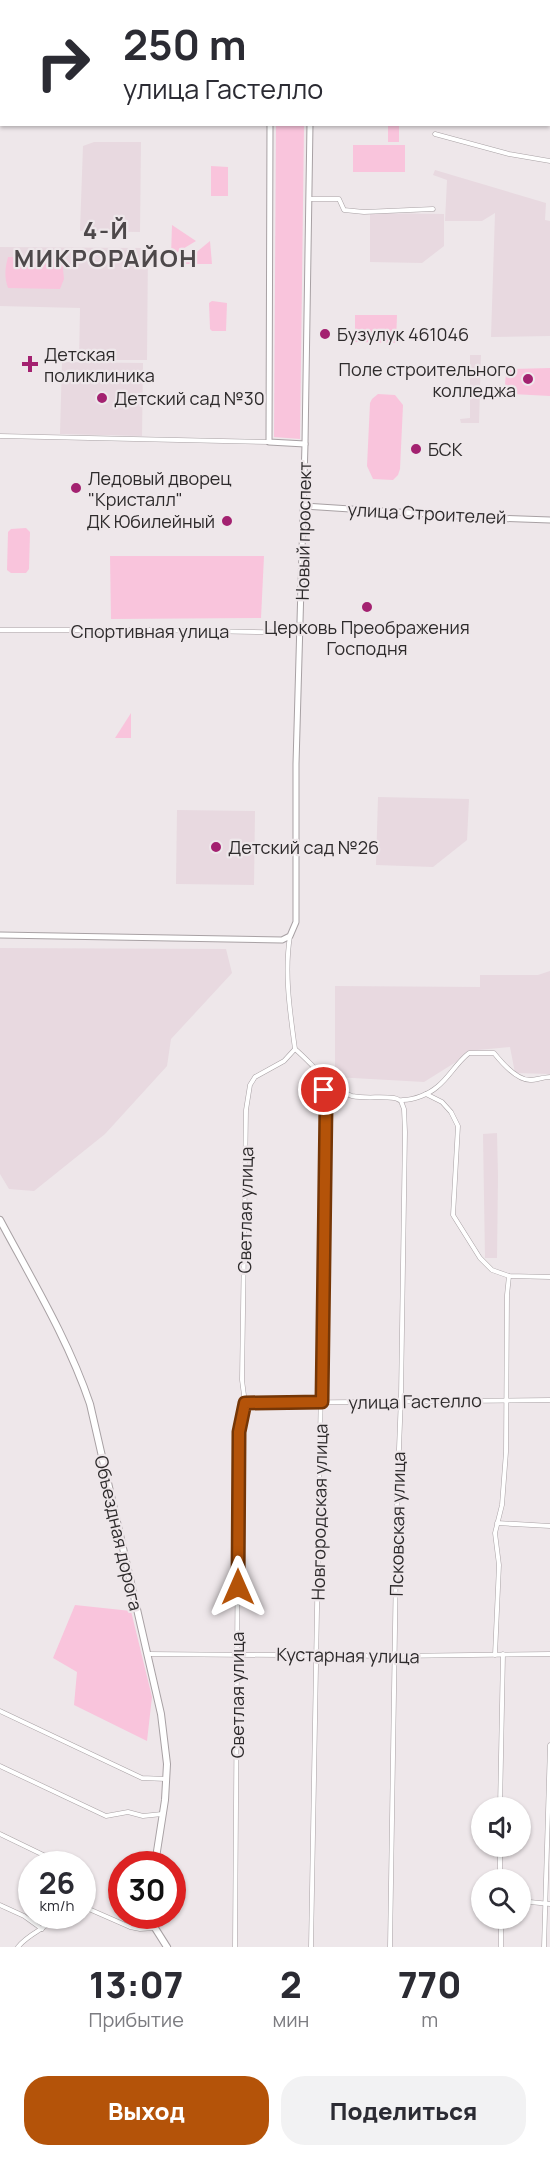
<!DOCTYPE html>
<html lang="ru">
<head>
<meta charset="utf-8">
<style>
	:root { --surface:#fff; --page:#f2f2f3; --text:#2b2b33; --muted:#7c7c81; --accent:#b45309 }
	body { margin:0; font-family:Manrope,sans-serif; background:var(--page); color:var(--text); height:100vh; display:flex; flex-direction:column; font-size:22px; white-space:nowrap }
	* { box-sizing:border-box; margin:0 }
	p { font-size:20px; color:var(--muted) }
	.icon { flex:none; width:33px; height:33px; fill:none; stroke:currentColor; stroke-width:2; stroke-linecap:round; stroke-linejoin:round }
	.map { position:relative; height:1947px; overflow:hidden }
	.panel { display:flex; flex-direction:column; background:var(--surface); flex:1 }
	.panel>* { flex:none }
	.top-card { position:absolute; left:0px; top:0px; width:550px; height:126px; box-shadow:0 2px 4px #0004; background:#fff; color:var(--text); overflow:hidden }
	.tools { position:absolute; left:471px; top:1797px; display:grid; gap:12px }
	.tools a { display:grid; place-items:center; width:60px; height:60px; border-radius:50%; background:var(--surface); box-shadow:0 2px 4px #0004; font-size:30px }
	.speed { position:absolute; left:18px; top:1851px; display:flex; gap:12px; font-size:30px; font-weight:700; text-align:center }
	.speed>* { display:grid; place-content:center; width:78px; height:78px; border-radius:50%; background:var(--surface); box-shadow:0 2px 4px #0004; line-height:1 }
	.speed small { font-size:15px; font-weight:400 }
	.speed .limit { border:9px solid #d22; background:#fff; color:#111 }
	.pin { position:absolute; display:grid; place-items:center; width:51px; height:51px; color:#fff; margin:-26px; border:3px solid #fff; border-radius:50%; box-shadow:0 2px 6px #0007 }
	.me { position:absolute; width:66px; margin:-33px; rotate:0deg; stroke-linejoin:round; filter:drop-shadow(0 0 4px #0008) }
	.turn { display:flex; align-items:center; gap:21px; height:126px; padding:0 24px; font-size:27px }
	.turn .icon { width:78px; height:78px; stroke-width:2.5 }
	.turn b { display:block; font-size:42px; line-height:51px }
	.eta { display:flex; justify-content:space-evenly; align-items:center; height:102px; text-align:center }
	.eta b { font-size:36px; font-weight:800; line-height:42px }
	.action { display:flex; gap:12px; margin-top:auto; padding:12px 24px }
	.action a { flex:1; height:69px; border-radius:24px; background:var(--accent); color:#fff; font-size:24px; font-weight:800; line-height:69px; text-align:center }
	.action a+a { background:var(--page); color:var(--text) }
	.map>svg:first-child { display:block }
	.built { fill:#e8d9e0 }
	.green { fill:#f9c4dc }
	.lines { fill:none; stroke-linecap:round; stroke-linejoin:round }
	.minor-casing { stroke:#a8a1a4; stroke-width:5 }
	.tertiary-casing { stroke:#a8a1a4; stroke-width:7 }
	.secondary-casing { stroke:#a8a1a4; stroke-width:8 }
	.minor { stroke:#fff; stroke-width:4 }
	.tertiary { stroke:#fff; stroke-width:5 }
	.secondary { stroke:#fff; stroke-width:6 }
	.route-casing { stroke:#753606; stroke-width:15 }
	.route { stroke:#b45309; stroke-width:10 }
	.poi-dot { fill:#a32170; stroke:#eee7ea; stroke-width:2 }
	.labels { text-anchor:middle; dominant-baseline:central; stroke-width:4.5; stroke-linejoin:round; paint-order:stroke }
	.poi-label { font-size:18px; fill:#2e2b2c; stroke:#eee7ea; text-anchor:start }
	.street-label { font-size:18px; fill:#2e2b2c; stroke:#eee7ea }
	.district-label { font-size:24px; font-weight:bold; letter-spacing:1.5px; fill:#4d484a; stroke:#eee7ea }
</style>
</head>
<body>
<div class="map">
<svg width="550" height="1947" viewBox="0 0 550 1947">
	<rect width="100%" height="100%" fill="#eee7ea"/>
	<!-- built -->
	<g class="built">
		<polygon points="0,0 202,0 2,2 1,92"/>
		<polygon points="94,142 141,142 140,232 80,231 83,146"/>
		<polygon points="435,170 546,203 545,220 550,221 550,336 491,337 495,213 482,221 445,221 447,180 433,175"/>
		<polygon points="370,213 444,214 444,246 422,263 370,262"/>
		<polygon points="0,247 148,248 147,360 79,360 80,308 0,306"/>
		<polygon points="470,355 481,355 479,423 461,423 460,419 470,418"/>
		<polygon points="62,362 143,363 142,436 60,434"/>
		<polygon points="378,797 469,799 467,840 433,867 376,865"/>
		<polygon points="177,810 255,811 254,885 176,884"/>
		<polygon points="0,948 226,949 232,973 171,1039 167,1066 105,1134 34,1191 9,1189 0,1174"/>
		<polygon points="550,971 550,1074 515,1073 510,1047 467,1051 456,1062 424,1082 335,1077 335,986 480,987 480,975 538,975"/>
		<polygon points="497,1133 498,1176 497,1258 485,1258 483,1134"/>
	</g>
	<!-- green -->
	<g class="green">
		<polygon points="276,125 304,125 300,439 274,437"/>
		<rect x="388" y="125" width="11" height="17"/>
		<rect x="353" y="145" width="52" height="27"/>
		<polygon points="211,166 228,167 228,196 211,196"/>
		<polygon points="172,225 196,241 171,256"/>
		<polygon points="210,241 212,264 182,264"/>
		<path d="M 8,257 L 62,259 L 64,279 L 60,289 L 8,288 C 4,277 5,268 8,257 Z"/>
		<polygon points="212,301 227,303 226,331 212,331 210,329 209,303"/>
		<polygon points="355,315 397,315 396,343 355,342"/>
		<polygon points="550,368 550,396 512,394 505,384 506,374 512,369"/>
		<polygon points="378,394 395,395 403,405 400,469 398,475 393,480 373,479 367,466 370,403 372,399"/>
		<polygon points="26,528 30,532 29,569 26,573 11,573 7,570 8,532 11,529"/>
		<polygon points="110,556 264,556 261,618 111,619"/>
		<polygon points="131,713 131,738 115,738"/>
		<polygon points="75,1605 131,1611 152,1697 147,1741 74,1705 77,1672 53,1658"/>
	</g>
	<g class="lines">
		<defs>
			<g id="minor">
				<polyline points="403,2 403,0"/>
				<polyline points="549,81 550,81"/>
				<polyline points="0,96 2,96"/>
				<polyline points="435,134 509,154 550,161"/>
				<polyline points="309,199 339,199 344,210 364,212 433,209"/>
				<polyline points="0,436 269,442"/>
				<polyline points="0,630 149,630 301,633"/>
				<path d="M 290,936 C 284,973 290,1012 295,1049 C 312,1063 332,1090 352,1096 C 366,1099 380,1096 394,1098 C 401,1099 396,1101 403,1100 C 414,1100 429,1094 437,1087 C 449,1078 456,1063 469,1053 L 494,1053 C 502,1063 517,1080 530,1080 C 537,1080 543,1077 550,1077"/>
				<polyline points="426,1094 442,1102 451,1112 458,1126 453,1215 480,1258 492,1270 509,1276 550,1277"/>
				<polyline points="245,1403 550,1400"/>
				<polyline points="497,1523 550,1526"/>
				<polyline points="148,1654 394,1656 550,1654"/>
				<polyline points="495,1655 499,1565 495,1533 502,1505 506,1452 507,1295 509,1276"/>
				<polyline points="0,1711 142,1778 166,1779"/>
				<polyline points="0,1766 106,1816 128,1812 143,1816 162,1814"/>
				<polyline points="500,1808 503,1654"/>
				<polyline points="0,1834 62,1864"/>
				<polyline points="500,1846 500,1880"/>
				<polyline points="520,1901 550,1904"/>
				<polyline points="0,1905 24,1916 42,1929"/>
				<polyline points="82,1906 130,1927 140,1929 155,1928"/>
				<polyline points="501,1918 501,1947"/>
				<path d="M 18,1947 C 29,1933 46,1929 57,1916"/>
				<polyline points="235,1947 238,1520 239,1432 245,1403 242,1380 246,1110 250,1085 255,1077 284,1061 295,1049"/>
				<polyline points="311,1947 326,1104 323,1076"/>
				<polyline points="390,1947 397,1501 401,1396 405,1132 404,1109 401,1101"/>
				<polyline points="544,1947 550,1745"/>
			</g>
			<g id="tertiary">
				<polyline points="270,2 270,0"/>
				<polyline points="311,2 311,0"/>
				<polyline points="270,124 269,442 305,444"/>
				<polyline points="304,506 490,518 550,520"/>
				<polyline points="0,935 282,940 290,936 296,922 296,764 305,444 310,124"/>
			</g>
			<g id="secondary">
				<polyline points="523,0 535,2"/>
				<polyline points="549,3 550,4"/>
				<path d="M 0,1220 C 32,1280 68,1339 90,1404 L 161,1714 L 167,1764 L 165,1800 L 155,1864"/>
				<polyline points="151,1916 155,1928 167,1947"/>
			</g>
		</defs>
		<!-- minor casing -->
		<use href="#minor" class="minor-casing"/>
		<!-- tertiary casing -->
		<use href="#tertiary" class="tertiary-casing"/>
		<!-- secondary casing -->
		<use href="#secondary" class="secondary-casing"/>
		<!-- minor -->
		<use href="#minor" class="minor"/>
		<!-- tertiary -->
		<use href="#tertiary" class="tertiary"/>
		<!-- secondary -->
		<use href="#secondary" class="secondary"/>
	</g>
	<g class="lines">
		<defs>
			<polyline id="route" points="238,1587 239,1432 245,1403 322,1402 326,1104 324,1090"/>
		</defs>
		<!-- route casing -->
		<use href="#route" class="route-casing"/>
		<!-- route -->
		<use href="#route" class="route"/>
	</g>
	<!-- markers -->
	<g class="poi-dot">
		<circle cx="325" cy="334" r="6"/>
		<path d="M27 355h6v6h6v6h-6v6h-6v-6h-6v-6h6z"/>
		<circle cx="528" cy="379" r="6"/>
		<circle cx="102" cy="398" r="6"/>
		<circle cx="416" cy="449" r="6"/>
		<circle cx="76" cy="488" r="6"/>
		<circle cx="227" cy="521" r="6"/>
		<circle cx="367" cy="607" r="6"/>
		<circle cx="216" cy="847" r="6"/>
	</g>
	<g class="labels">
		<!-- poi labels -->
		<g class="poi-label">
			<text x="337" y="334">Бузулук 461046</text>
			<text x="44" y="354">Детская<tspan x="44" dy="21">поликлиника</tspan></text>
			<text x="516" y="369" text-anchor="end">Поле строительного<tspan x="516" dy="21">колледжа</tspan></text>
			<text x="114" y="398">Детский сад №30</text>
			<text x="428" y="449">БСК</text>
			<text x="88" y="478">Ледовый дворец<tspan x="88" dy="21">"Кристалл"</tspan></text>
			<text x="215" y="521" text-anchor="end">ДК Юбилейный</text>
			<text x="367" y="627" text-anchor="middle">Церковь Преображения<tspan x="367" dy="21">Господня</tspan></text>
			<text x="228" y="847">Детский сад №26</text>
		</g>
		<!-- street labels -->
		<g class="street-label">
			<text transform="translate(427 513) rotate(3)">улица Строителей</text>
			<text transform="translate(303 531) rotate(-89)">Новый проспект</text>
			<text x="150" y="631">Спортивная улица</text>
			<text transform="translate(245 1210) rotate(-89)">Светлая улица</text>
			<text transform="translate(415 1401) rotate(-1)">улица Гастелло</text>
			<text transform="translate(319 1512) rotate(-89)">Новгородская улица</text>
			<text transform="translate(397 1524) rotate(-89)">Псковская улица</text>
			<text transform="translate(119 1533) rotate(77)">Объездная дорога</text>
			<text transform="translate(348 1655) rotate(1)">Кустарная улица</text>
			<text transform="translate(237 1695) rotate(-90)">Светлая улица</text>
		</g>
		<!-- district labels -->
		<g class="district-label">
			<text x="106" y="229">4-Й<tspan x="106" dy="28">МИКРОРАЙОН</tspan></text>
		</g>
	</g>
</svg>
<div class="tools">
<a><svg class="icon" aria-label="sound" viewBox="0 0 24 24"><path d="M4 9h4l5-4v14l-5-4H4zM17 9q2 3 0 6"/></svg></a>
<a><svg class="icon" aria-label="search" viewBox="0 0 24 24"><circle cx="10" cy="10" r="6"/><path d="M15 15l6 6"/></svg></a>
</div>
<div class="speed"><div>26<small>km/h</small></div><div class="limit">30</div></div>
<div class="pin" style="left:324px;top:1090px;background:#d93025"><svg class="icon" aria-label="arrive" viewBox="0 0 24 24"><path d="M6 21V4h12l-3 4 3 4H6"/></svg></div>
<svg class="me" style="left:238px;top:1587px" viewBox="-20 -20 40 40"><path d="M0-17L14 15 0 8-14 15z" fill="#b45309" stroke="#fff" stroke-width="4"/></svg>
<div class="top-card">
<div class="turn"><svg class="icon" aria-label="right" viewBox="0 0 24 24"><path d="M7 20v-9h11M14 6l5 5-5 5"/></svg><div><b>250 m</b>улица Гастелло</div></div>
</div>
</div>
<section class="panel">
<div class="eta">
<div><b>13:07</b><p>Прибытие</p></div>
<div><b>2</b><p>мин</p></div>
<div><b>770</b><p>m</p></div>
</div>
<div class="action"><a>Выход</a><a>Поделиться</a></div>
</section>
</body>
</html>
